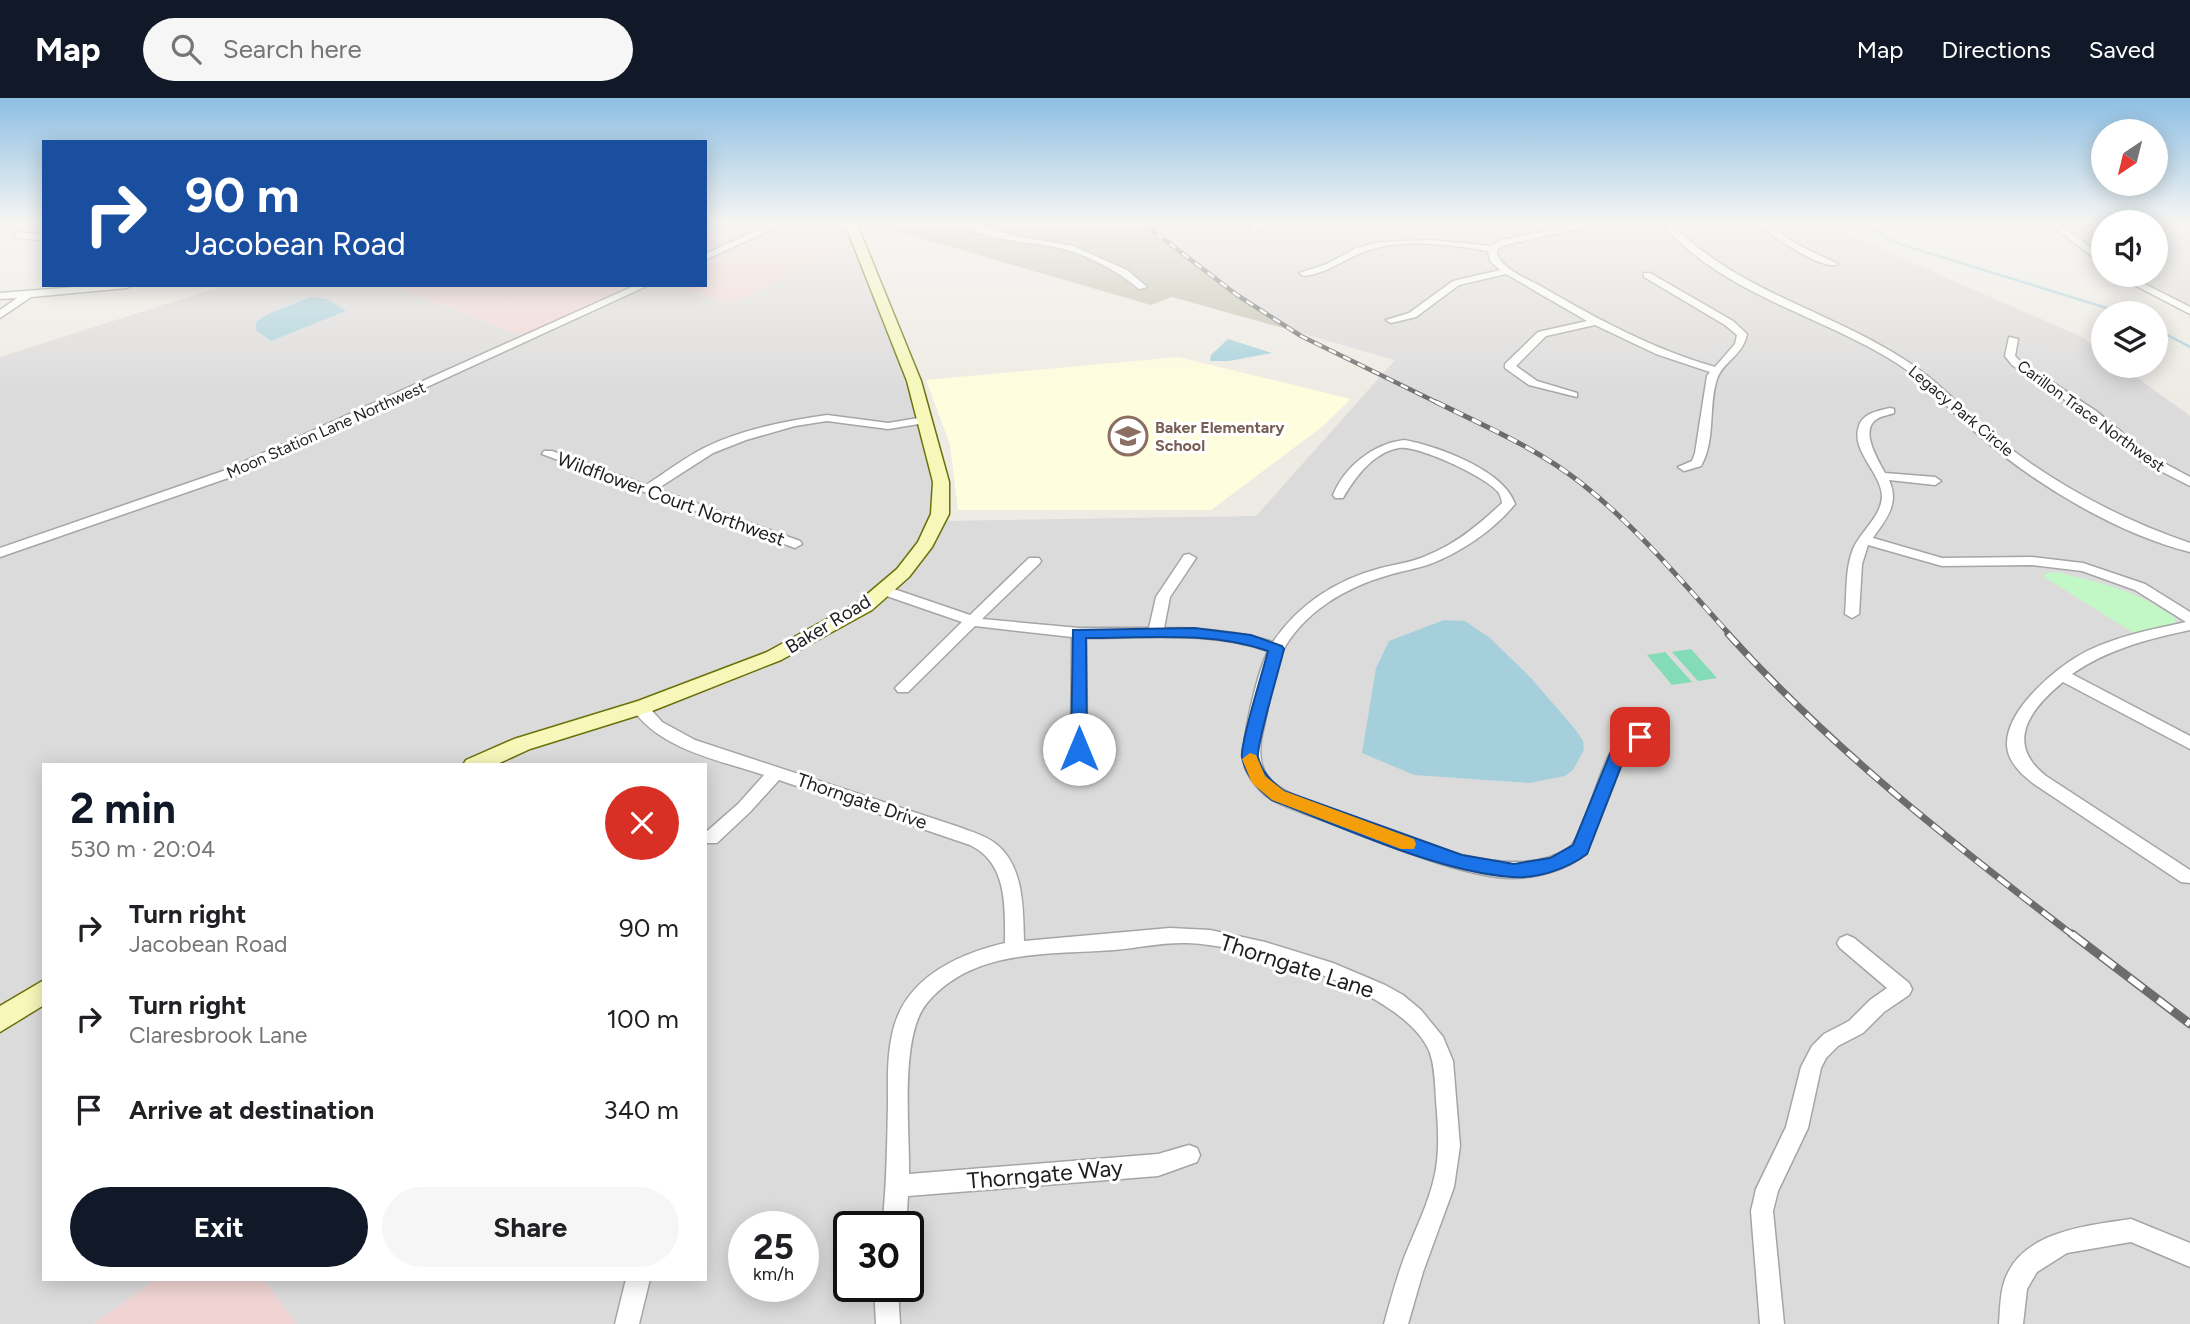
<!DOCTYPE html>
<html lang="en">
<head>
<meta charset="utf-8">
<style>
	:root { --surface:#fff; --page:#f6f6f6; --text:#202124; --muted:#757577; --accent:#111827 }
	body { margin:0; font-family:Figtree,sans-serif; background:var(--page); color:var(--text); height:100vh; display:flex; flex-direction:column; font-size:26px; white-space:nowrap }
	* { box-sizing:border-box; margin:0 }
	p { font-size:23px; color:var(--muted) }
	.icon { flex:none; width:38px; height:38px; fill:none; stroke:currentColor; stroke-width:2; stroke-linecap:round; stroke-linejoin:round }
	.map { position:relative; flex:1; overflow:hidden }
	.panel { position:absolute; left:42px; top:665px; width:665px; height:518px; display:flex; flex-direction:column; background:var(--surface); border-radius:0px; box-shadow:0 4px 18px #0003 }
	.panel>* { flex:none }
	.hud { position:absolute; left:42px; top:42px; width:665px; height:147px; border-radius:0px; box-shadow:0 4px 18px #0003; background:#1a4fa0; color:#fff; overflow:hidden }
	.needle { width:46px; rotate:215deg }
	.fabs { position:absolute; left:2091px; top:21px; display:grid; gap:14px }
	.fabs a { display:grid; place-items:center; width:77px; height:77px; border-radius:50%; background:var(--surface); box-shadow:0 4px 18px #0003; font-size:35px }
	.speed { position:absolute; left:728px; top:1113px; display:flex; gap:14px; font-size:35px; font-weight:700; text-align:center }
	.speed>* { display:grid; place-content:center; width:91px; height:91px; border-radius:50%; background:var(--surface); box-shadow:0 4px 18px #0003; line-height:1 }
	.speed small { font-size:18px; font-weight:400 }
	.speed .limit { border:4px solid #111; border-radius:10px; background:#fff; color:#111 }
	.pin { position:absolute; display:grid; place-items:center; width:60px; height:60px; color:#fff; margin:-30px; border-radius:14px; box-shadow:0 4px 10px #0006 }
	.me { position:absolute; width:77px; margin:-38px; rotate:0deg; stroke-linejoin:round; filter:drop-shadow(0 0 5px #0008) }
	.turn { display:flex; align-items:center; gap:24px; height:147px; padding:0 28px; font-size:32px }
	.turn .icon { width:91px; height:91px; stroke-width:2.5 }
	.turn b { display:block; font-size:49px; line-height:60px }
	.round { display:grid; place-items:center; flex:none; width:74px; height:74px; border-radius:37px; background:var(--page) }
	.headline { display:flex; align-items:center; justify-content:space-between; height:119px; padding:0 28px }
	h1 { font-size:42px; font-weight:700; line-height:52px; color:var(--accent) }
	.action { display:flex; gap:14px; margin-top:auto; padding:14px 28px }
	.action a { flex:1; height:80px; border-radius:42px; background:var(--accent); color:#fff; font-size:28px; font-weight:700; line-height:80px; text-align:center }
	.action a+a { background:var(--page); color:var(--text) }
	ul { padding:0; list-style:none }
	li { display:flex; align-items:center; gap:21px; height:91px; padding:0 28px }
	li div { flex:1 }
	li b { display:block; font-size:26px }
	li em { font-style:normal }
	header { display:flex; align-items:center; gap:42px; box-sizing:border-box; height:98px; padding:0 35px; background:var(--accent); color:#fff }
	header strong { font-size:33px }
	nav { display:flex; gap:38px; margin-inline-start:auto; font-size:24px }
	.search { width:490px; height:63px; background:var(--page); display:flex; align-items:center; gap:18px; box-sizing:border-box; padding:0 24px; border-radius:38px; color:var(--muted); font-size:26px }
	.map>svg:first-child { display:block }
	.residential { fill:#dcdbdb; fill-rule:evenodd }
	.commercial { fill:#efd4d3 }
	.education { fill:#fefddd }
	.construction { fill:#c3c2b0 }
	.park { fill:#c2f8c5 }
	.pitch { fill:#84dbb7 }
	.water { fill:#a5d0db }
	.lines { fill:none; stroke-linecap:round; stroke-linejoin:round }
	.stream { stroke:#a5d0db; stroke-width:2.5 }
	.street-casing { stroke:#a5a5a5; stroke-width:3 }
	.secondary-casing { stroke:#697108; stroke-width:3 }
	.street { fill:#fff; fill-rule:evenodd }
	.secondary { fill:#f6f7b9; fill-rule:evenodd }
	.rail-far3-casing { stroke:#6c6c6c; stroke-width:4.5 }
	.rail-far2-casing { stroke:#6c6c6c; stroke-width:5 }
	.rail-far1-casing { stroke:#6c6c6c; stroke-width:7 }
	.rail-casing { stroke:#6c6c6c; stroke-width:9 }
	.rail-far3 { stroke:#fff; stroke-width:2.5; stroke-dasharray:8; stroke-linecap:butt }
	.rail-far2 { stroke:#fff; stroke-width:3.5; stroke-dasharray:10; stroke-linecap:butt }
	.rail-far1 { stroke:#fff; stroke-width:4.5; stroke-dasharray:14; stroke-linecap:butt }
	.rail { stroke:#fff; stroke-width:6; stroke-dasharray:18; stroke-linecap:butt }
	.route { fill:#1a73e8; stroke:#114b97; stroke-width:2 }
	.slow { fill:#f59e0b }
	.labels { text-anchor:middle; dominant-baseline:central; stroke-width:6; stroke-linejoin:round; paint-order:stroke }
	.far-street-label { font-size:16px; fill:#1e1e1e; stroke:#fff }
	.far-education-label { font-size:16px; font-weight:bold; fill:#785e54; stroke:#fff; text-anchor:start }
	.street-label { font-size:19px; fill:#1e1e1e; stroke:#fff }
	.near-street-label { font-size:23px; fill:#1e1e1e; stroke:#fff }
</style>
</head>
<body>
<header>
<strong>Map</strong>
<div class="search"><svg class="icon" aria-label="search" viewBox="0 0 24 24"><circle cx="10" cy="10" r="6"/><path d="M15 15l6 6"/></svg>Search here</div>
<nav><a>Map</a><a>Directions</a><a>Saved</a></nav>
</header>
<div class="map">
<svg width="2190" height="1226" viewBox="0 0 2190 1226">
	<rect width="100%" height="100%" fill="#eeebe4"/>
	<!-- residential -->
	<g class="residential">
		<path d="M 1149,126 L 1824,126 L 2082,239 L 2103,255 L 2104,268 L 2121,268 L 2190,318 L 2190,1226 L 296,1226 L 264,1181 L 705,1181 L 705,667 L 44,667 L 44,1181 L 156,1181 L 94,1226 L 0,1226 L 0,259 L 226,187 L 388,187 L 525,238 L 646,187 L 676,187 L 731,206 L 851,145 L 889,206 L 945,423 L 1256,418 L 1395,262 L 1283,230 ZM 744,1129 L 803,1129 L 803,1188 L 744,1188 ZM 849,1129 L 908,1129 L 908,1188 L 849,1188 Z"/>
		<polygon points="2066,126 2103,126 2103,161 2090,151 2072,130"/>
		<polygon points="2156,126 2190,126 2190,210 2126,177 2156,177"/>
	</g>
	<!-- commercial -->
	<g class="commercial">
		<polygon points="705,126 847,126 851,145 731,206 676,187 705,187"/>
		<polygon points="388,187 646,187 525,238"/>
		<polygon points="156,1181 264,1181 296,1226 94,1226"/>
	</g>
	<!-- education -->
	<polygon class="education" points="1178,259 1351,301 1323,328 1211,412 958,412 950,347 926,282"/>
	<!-- construction -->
	<polygon class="construction" points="852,126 1149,126 1283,230 1172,199 1151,207 892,132"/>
	<!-- park -->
	<path class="park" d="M 2057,474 C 2100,485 2141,493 2176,521 L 2174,526 L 2137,537 L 2044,479 L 2046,475 Z"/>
	<!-- pitch -->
	<g class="pitch">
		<polygon points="1691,551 1717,580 1698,583 1672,554"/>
		<polygon points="1666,554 1666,555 1692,584 1672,587 1647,557"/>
	</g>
	<!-- water -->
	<g class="water">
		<polygon points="311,199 326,201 346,213 271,243 256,232 256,224 270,215"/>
		<polygon points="1228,241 1272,255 1229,263 1210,263 1211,257"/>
		<polygon points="1444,522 1465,523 1490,540 1531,580 1575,631 1583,643 1584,652 1573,672 1565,678 1529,685 1414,677 1362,655 1376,570 1389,543"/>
	</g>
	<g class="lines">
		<!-- stream -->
		<g class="stream">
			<polyline points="1866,126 1893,144 2123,215"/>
			<polyline points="2156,231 2190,249"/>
		</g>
		<defs>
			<g id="street">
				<polygon points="771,126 783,126 705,162 705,156"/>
				<path d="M 958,126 L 973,126 L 1021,139 L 1073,148 L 1127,172 L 1147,189 L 1139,191 C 1119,174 1093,160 1068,152 C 1033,142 990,145 958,126 Z"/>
				<polygon points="1254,126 1263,126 1256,134 1250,134 1249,132"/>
				<path d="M 1582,126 L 1600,126 L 1505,147 L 1498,151 L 1497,156 C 1504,173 1529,181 1544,190 C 1599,222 1653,251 1715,269 L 1735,246 L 1737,237 L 1725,227 L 1644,179 L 1644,175 L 1650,175 L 1733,223 L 1747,236 C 1743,258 1723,263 1717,281 C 1708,308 1716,342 1701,368 L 1684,373 L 1678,369 L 1692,363 L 1695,355 L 1707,278 L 1710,274 L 1656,256 L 1595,227 L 1546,238 L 1516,268 L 1537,283 L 1577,295 L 1577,299 L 1529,287 L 1505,270 L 1505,266 L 1538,234 L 1587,223 L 1506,176 L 1459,187 L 1416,219 L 1391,225 L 1386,222 L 1409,215 L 1453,183 L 1500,172 L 1490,163 L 1488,153 C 1452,147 1405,140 1369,152 C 1346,159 1330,175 1304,178 L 1299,175 L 1327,166 L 1356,150 L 1381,144 L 1430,142 L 1491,148 L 1502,142 Z"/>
				<path d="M 1662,126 L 1671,126 C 1741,195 1826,211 1905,262 C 1942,285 1969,319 2003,345 C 2059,389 2123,422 2190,445 L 2190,454 C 2118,436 2038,388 1982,340 C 1953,316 1929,286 1898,266 C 1820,216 1725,198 1662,126 Z"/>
				<path d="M 1758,126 L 1768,126 L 1798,147 L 1838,166 C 1824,174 1770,137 1758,126 Z"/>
				<polygon points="2049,126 2059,126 2104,159 2104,167"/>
				<polygon points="17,134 44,137 44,143 14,139 13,137"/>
				<polygon points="2115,177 2127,177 2190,209 2190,216"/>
				<polygon points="101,187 132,187 127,190 31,199 0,220 0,212 17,200 0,201 0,195"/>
				<polygon points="636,187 649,187 231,379 0,459 0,450 223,373"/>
				<polygon points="2009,239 2018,241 2015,258 2020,263 2096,313 2149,357 2190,379 2190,388 2141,363 2088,317 2012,267 2005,258"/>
				<path d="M 1890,310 L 1894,311 L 1894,315 C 1889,317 1881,318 1877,321 C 1859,332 1878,362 1885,375 L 1935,379 L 1941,383 L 1935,387 L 1889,382 C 1900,406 1886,421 1873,440 L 1942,460 L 2032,459 L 2083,465 L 2145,486 L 2190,514 L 2190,532 C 2148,541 2108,551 2072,576 L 2190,638 L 2190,651 L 2063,584 C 2030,611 2004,645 2046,678 L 2190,772 L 2190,785 L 2181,784 L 2034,686 C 2022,677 2008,664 2007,648 C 2005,611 2058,568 2087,553 C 2118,538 2153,531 2186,524 L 2135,492 L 2082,473 L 2032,467 L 1942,468 L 1868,447 L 1862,466 L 1859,516 L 1852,520 L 1845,516 C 1847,495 1845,471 1853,451 C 1860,434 1881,419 1882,399 C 1882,375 1850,353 1859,328 C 1863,315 1878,313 1890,310 Z"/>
				<path d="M 827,317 L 888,325 L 925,319 L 931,322 L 925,325 L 888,331 L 827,323 L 795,328 L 746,342 L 713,355 L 657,391 L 800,443 L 802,446 L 795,450 L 542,356 L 544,353 L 552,353 L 646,387 C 665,375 685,359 706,349 C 743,331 786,323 827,317 Z"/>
				<path d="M 1404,342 C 1437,348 1504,372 1515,406 C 1494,432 1460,455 1430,466 C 1416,471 1402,473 1389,477 C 1345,489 1302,515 1281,556 C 1270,577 1270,604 1264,628 C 1251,679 1273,690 1317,706 C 1380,729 1508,792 1569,750 C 1584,739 1598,673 1611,654 C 1614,648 1621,644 1627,641 C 1633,636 1637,633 1646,635 L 1648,639 L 1625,658 L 1586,756 C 1565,772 1538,780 1512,780 C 1462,779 1386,746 1339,728 C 1318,720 1294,713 1274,703 C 1262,697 1251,683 1246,672 C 1237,652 1258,574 1268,553 C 1211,533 1146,540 1086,540 L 1087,651 L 1079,657 L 1071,651 L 1072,539 L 975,528 L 908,594 L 898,594 L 895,590 L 962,524 L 878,495 L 876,492 L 878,489 L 888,489 L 970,517 L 1029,460 L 1039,460 L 1041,463 L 1039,466 L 982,521 L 1079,530 L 1149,530 L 1156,499 L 1184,457 L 1189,456 L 1196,460 L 1170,499 L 1164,530 C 1201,530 1238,533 1273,544 C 1299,506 1336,482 1381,470 C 1397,466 1413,464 1428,457 C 1456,446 1480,426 1502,405 C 1502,403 1500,397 1499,395 C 1487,379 1418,347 1399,350 C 1374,354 1355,379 1343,400 L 1335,400 L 1333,397 C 1345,368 1373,346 1404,342 Z"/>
				<path d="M 640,605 L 646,606 L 662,624 L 695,642 L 956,728 C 969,733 985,737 996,746 C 1024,768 1023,810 1024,843 L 1170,830 L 1210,832 L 1265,844 L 1333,865 L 1385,887 L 1403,897 L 1421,912 L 1443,939 L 1453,963 L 1460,1048 L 1454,1089 L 1423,1174 L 1408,1226 L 1384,1226 C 1390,1204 1396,1182 1404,1160 C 1415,1132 1429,1105 1435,1076 C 1440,1052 1438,1027 1436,1002 C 1435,986 1435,970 1430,955 C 1406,892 1249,847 1187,845 C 1163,844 1138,850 1114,852 C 1049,857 973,850 927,905 C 899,938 910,1033 909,1076 L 1158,1056 L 1189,1047 L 1197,1050 L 1200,1057 L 1197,1064 L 1158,1078 L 908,1098 L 906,1129 L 882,1129 C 887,1088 887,1047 888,1006 C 888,983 887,959 892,937 C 903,881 955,857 1005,845 C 1005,810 1008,765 970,747 L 779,682 L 750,714 L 717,745 L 705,745 L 705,735 L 738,706 L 764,677 C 719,662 660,652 632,610 Z"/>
				<polygon points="1847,837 1854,840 1909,885 1912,891 1909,897 1884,914 1863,935 1838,948 1826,960 1821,970 1808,1030 1778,1093 1773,1113 1784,1226 1760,1226 1751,1113 1756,1091 1786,1029 1801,969 1812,948 1824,936 1849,923 1870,902 1887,890 1840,850 1837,845 1840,840"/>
				<path d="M 2131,1121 L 2190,1145 L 2190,1169 L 2131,1144 L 2067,1155 L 2037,1174 L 2027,1191 L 2023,1226 L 1999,1226 C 2000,1214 2000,1200 2003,1188 C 2017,1133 2086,1128 2131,1121 Z"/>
				<polygon points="626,1181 650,1181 639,1226 615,1226"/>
				<polygon points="874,1188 898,1188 900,1226 876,1226"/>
			</g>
			<g id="secondary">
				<polygon points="845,126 857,126 921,283 949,384 949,416 932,449 909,479 872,512 781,562 652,613 530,651 495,667 463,667 466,662 514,641 638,603 767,554 858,504 897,471 918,444 931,416 933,384 907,283"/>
				<polygon points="44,882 44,907 0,934 0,908"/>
			</g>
		</defs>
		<!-- street casing -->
		<use href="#street" class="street-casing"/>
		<!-- secondary casing -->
		<use href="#secondary" class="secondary-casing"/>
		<!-- street -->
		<use href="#street" class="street"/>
		<!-- secondary -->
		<use href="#secondary" class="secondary"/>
		<defs>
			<polyline id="rail-far3" points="1144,126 1237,197 1301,238 1440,306"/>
			<path id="rail-far2" d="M 1436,304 C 1485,328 1538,351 1581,385 C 1637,429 1683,485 1730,537"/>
			<path id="rail-far1" d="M 1728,536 C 1831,650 1952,745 2074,838"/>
			<polyline id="rail" points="2072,836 2190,926"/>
		</defs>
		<!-- rail-far3 casing -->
		<use href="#rail-far3" class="rail-far3-casing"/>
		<!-- rail-far2 casing -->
		<use href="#rail-far2" class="rail-far2-casing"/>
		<!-- rail-far1 casing -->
		<use href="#rail-far1" class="rail-far1-casing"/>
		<!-- rail casing -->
		<use href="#rail" class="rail-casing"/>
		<!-- rail-far3 -->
		<use href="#rail-far3" class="rail-far3"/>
		<!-- rail-far2 -->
		<use href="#rail-far2" class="rail-far2"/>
		<!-- rail-far1 -->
		<use href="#rail-far1" class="rail-far1"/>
		<!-- rail -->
		<use href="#rail" class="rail"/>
	</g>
	<!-- sky -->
	<linearGradient id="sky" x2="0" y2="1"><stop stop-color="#8dbfe3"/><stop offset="0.42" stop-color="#f7f6f3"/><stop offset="1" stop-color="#f7f6f3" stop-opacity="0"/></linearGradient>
	<rect width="2190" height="298" fill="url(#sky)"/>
	<!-- route -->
	<path class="route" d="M 1194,530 L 1251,537 L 1282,548 L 1284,551 C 1280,568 1256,648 1258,659 C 1262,675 1271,683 1284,693 L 1462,757 L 1514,766 L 1550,760 L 1573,747 L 1612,651 L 1634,635 L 1646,635 L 1648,639 L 1625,658 L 1587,756 C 1567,771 1537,781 1512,779 C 1438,774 1342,729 1272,702 C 1257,690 1246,678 1242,659 C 1239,648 1264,570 1268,553 C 1211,533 1146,540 1086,540 L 1087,651 L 1079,656 L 1073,655 L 1071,651 L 1073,532 Z"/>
	<!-- slow -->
	<polygon class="slow" points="1250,655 1256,657 1265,678 1284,693 1414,741 1416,746 1414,751 1401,751 1272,702 1252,685 1242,661"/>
	<!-- icons -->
	<defs>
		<symbol id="school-ring" viewBox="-11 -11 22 22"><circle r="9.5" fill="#fff" stroke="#8d6e63" stroke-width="1.5"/><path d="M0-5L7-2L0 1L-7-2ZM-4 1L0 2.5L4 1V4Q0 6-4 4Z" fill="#8d6e63"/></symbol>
	</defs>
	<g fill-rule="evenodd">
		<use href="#school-ring" x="1106" y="316" width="44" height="44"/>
	</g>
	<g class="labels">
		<!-- far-street labels -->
		<g class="far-street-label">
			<text transform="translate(1961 313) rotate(40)">Legacy Park Circle</text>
			<text transform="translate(2091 318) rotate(36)">Carillon Trace Northwest</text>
			<text transform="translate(326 332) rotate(-24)">Moon Station Lane Northwest</text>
		</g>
		<!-- far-education labels -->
		<g class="far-education-label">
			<text x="1155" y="329">Baker Elementary<tspan x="1155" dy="18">School</tspan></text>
		</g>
		<!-- street labels -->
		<g class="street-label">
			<text transform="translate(671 401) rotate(20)">Wildflower Court Northwest</text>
			<text transform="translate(828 526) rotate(-31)">Baker Road</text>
			<text transform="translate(862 703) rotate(19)">Thorngate Drive</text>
		</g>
		<!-- near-street labels -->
		<g class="near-street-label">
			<text transform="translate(1297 868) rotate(18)">Thorngate Lane</text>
			<text transform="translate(1045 1076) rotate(-5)">Thorngate Way</text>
		</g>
	</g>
</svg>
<div class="fabs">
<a><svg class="needle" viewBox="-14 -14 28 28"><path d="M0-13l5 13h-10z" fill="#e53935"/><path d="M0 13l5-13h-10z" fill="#757577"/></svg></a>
<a><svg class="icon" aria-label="sound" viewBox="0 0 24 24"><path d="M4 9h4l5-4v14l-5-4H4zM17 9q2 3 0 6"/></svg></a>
<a><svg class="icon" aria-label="layers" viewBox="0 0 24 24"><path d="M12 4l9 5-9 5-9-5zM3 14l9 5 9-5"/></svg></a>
</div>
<div class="speed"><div>25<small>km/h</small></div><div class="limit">30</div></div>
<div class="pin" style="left:1640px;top:639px;background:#d93025"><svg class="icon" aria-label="arrive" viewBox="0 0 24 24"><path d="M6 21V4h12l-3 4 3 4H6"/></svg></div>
<svg class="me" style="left:1079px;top:651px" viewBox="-20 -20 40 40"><circle r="19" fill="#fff"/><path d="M0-13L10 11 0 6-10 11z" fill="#1a73e8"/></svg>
<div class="hud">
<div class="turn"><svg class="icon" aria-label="right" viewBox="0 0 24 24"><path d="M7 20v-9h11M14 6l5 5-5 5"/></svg><div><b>90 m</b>Jacobean Road</div></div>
</div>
<section class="panel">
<div class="headline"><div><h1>2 min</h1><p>530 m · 20:04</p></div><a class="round" style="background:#d93025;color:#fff"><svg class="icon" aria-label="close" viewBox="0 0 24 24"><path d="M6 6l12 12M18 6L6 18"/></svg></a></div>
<ul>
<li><svg class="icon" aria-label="right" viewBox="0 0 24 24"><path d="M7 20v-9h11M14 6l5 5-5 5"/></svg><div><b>Turn right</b><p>Jacobean Road</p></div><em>90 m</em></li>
<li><svg class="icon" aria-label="right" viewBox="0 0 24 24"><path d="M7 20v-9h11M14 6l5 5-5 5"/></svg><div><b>Turn right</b><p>Claresbrook Lane</p></div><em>100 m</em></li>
<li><svg class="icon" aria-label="arrive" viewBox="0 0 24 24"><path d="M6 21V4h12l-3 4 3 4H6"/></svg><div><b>Arrive at destination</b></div><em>340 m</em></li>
</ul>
<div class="action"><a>Exit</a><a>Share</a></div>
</section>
</div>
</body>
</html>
